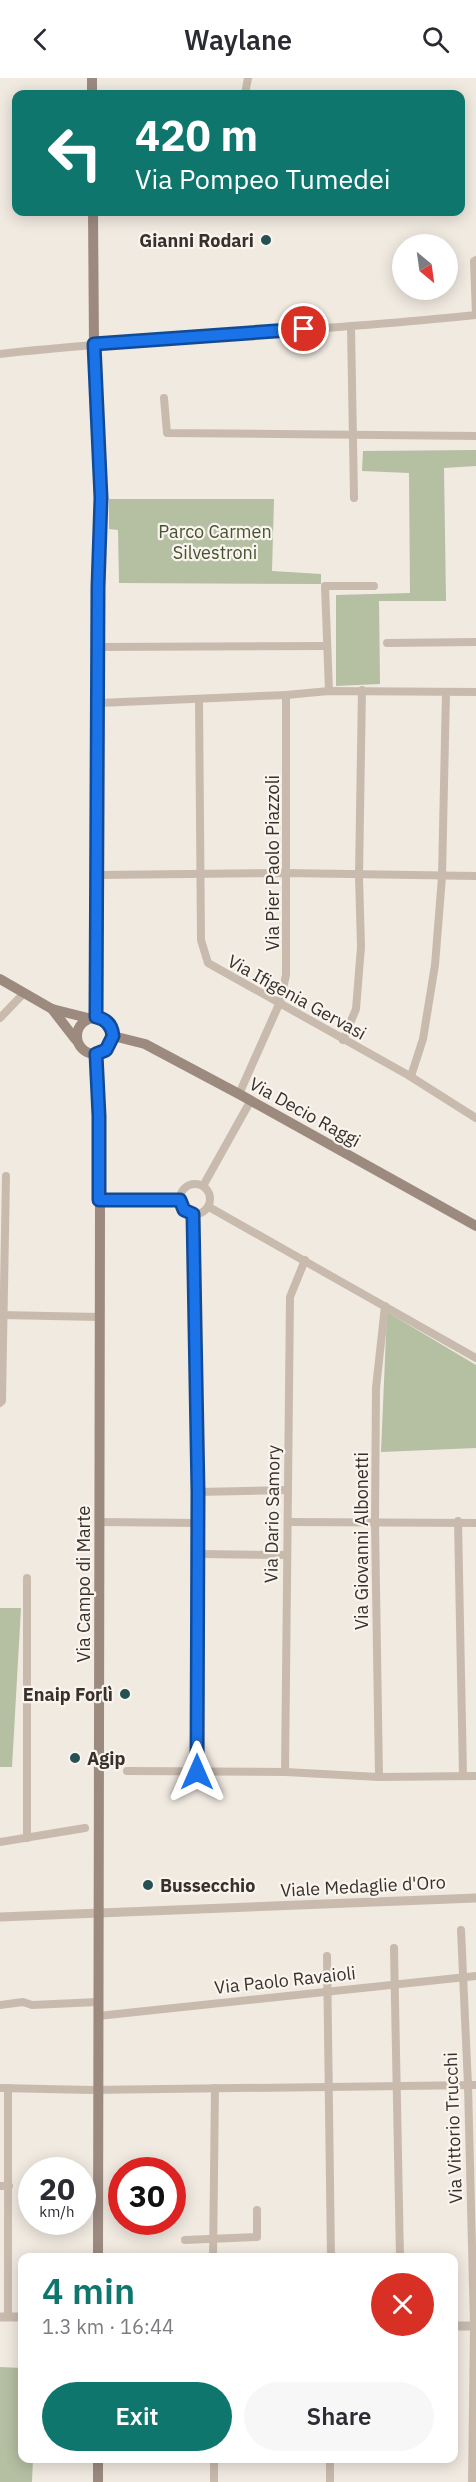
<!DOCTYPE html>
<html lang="en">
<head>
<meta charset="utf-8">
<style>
	:root { --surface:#fff; --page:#f7f7f7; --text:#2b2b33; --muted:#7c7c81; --accent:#0f766e }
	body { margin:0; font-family:"IBM Plex Sans",sans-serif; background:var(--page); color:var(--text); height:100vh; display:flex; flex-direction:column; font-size:22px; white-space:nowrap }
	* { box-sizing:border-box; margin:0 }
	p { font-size:20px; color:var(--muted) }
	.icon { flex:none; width:33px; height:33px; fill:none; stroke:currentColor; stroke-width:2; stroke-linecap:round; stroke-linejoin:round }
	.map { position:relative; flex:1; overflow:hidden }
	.side { position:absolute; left:18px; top:2175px; width:440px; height:210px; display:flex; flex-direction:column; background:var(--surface); border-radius:12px; box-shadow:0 3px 15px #0003 }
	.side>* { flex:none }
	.hud { position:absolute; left:12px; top:12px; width:453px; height:126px; border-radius:12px; box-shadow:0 3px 15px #0003; background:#0f766e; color:#fff; overflow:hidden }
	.needle { width:39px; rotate:151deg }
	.fabs { position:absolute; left:392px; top:156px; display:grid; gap:12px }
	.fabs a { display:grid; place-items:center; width:66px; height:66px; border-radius:50%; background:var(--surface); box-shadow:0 3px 15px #0003; font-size:30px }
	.speed { position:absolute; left:18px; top:2079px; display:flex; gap:12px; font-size:30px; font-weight:700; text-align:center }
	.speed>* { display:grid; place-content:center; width:78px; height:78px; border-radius:50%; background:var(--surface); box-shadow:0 3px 15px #0003; line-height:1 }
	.speed small { font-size:15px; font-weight:400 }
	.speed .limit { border:9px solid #d22; background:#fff; color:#111 }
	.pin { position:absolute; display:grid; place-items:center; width:51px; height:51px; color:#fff; margin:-26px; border:3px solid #fff; border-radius:50%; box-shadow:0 2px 6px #0007 }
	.me { position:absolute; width:66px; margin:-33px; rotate:0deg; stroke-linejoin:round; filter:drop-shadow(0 0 4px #0008) }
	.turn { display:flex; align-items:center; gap:21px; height:126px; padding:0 24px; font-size:27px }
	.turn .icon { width:78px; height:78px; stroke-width:2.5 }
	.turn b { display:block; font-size:42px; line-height:51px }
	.round { display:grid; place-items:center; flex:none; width:63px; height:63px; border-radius:32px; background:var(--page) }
	.overview { display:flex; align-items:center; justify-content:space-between; height:102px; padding:0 24px }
	h1 { font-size:36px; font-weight:600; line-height:45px; color:var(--accent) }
	.primary-button { display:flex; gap:12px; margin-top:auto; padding:12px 24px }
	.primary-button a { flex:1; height:69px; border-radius:36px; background:var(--accent); color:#fff; font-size:24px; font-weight:600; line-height:69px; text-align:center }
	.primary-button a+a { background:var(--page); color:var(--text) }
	header { display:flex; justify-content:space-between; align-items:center; height:78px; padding:0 24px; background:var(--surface); font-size:27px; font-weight:600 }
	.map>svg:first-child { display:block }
	.green { fill:#b5bfa2 }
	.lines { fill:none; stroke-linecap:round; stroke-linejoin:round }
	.minor { stroke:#c8bbae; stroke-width:8 }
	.tertiary { stroke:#c8bbae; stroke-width:9 }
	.secondary { stroke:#9c8a7f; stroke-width:10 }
	.route-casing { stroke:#114b97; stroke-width:15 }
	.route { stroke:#1a73e8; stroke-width:10 }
	.poi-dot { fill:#255155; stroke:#f9f4ed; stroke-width:2 }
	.labels { text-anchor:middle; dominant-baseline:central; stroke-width:4.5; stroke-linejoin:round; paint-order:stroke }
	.poi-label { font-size:18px; font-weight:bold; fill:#38302b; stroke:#f9f4ed; text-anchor:end }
	.park-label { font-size:18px; fill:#465332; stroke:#f9f4ed }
	.street-label { font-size:18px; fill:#38302b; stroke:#f9f4ed }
</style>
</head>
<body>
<header><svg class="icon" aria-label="back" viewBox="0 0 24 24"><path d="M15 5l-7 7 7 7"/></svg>Waylane<svg class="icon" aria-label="search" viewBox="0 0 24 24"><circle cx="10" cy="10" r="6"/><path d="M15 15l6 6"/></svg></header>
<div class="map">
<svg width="476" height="2404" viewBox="0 0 476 2404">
	<rect width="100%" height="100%" fill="#f1eae1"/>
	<!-- green -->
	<g class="green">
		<polygon points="476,372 476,388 444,390 446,523 379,523 380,606 336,608 336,517 410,515 409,395 362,393 363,373"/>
		<polygon points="109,421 274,421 272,493 321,496 321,506 119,505 118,452 109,451"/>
		<polygon points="387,1234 476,1287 476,1370 381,1374"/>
		<polygon points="0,1530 21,1530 12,1689 0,1689"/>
		<polygon points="0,2289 22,2290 22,2380 33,2381 32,2404 0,2404"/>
	</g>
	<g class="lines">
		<!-- minor -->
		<g class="minor">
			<polyline points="245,16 248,0"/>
			<polyline points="476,237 474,183 476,182"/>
			<polyline points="351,248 354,420"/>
			<path d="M 0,276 C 158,258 318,254 476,237"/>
			<polyline points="164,320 167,355 476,358"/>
			<polyline points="387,565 476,564"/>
			<polyline points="98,569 327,568"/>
			<polyline points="329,613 325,508 374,508"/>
			<polyline points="199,622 201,862 208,885 408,997 476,1040"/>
			<polyline points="99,625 286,617 329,613 476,614"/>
			<polyline points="98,797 285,795 476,798"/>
			<polyline points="0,940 24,915"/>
			<polyline points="343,962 356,931 361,869 359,798 362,612"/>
			<polyline points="411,998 423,961 435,887 442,799 446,614"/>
			<polyline points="239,1016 280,924 286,897 286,617"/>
			<circle cx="195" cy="1121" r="15"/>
			<polyline points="203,1108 251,1022"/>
			<polyline points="99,1122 180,1122"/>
			<polyline points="209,1129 476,1280"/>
			<polyline points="193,1136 198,1414 197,1694"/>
			<polyline points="0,1237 99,1239"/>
			<polyline points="0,1325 2,1323 6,1098"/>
			<polyline points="198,1414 288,1412"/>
			<polyline points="458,1443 463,1698"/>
			<polyline points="99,1444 198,1445"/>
			<polyline points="288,1444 476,1445"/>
			<polyline points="198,1476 287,1477"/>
			<polyline points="127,1693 285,1694 379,1699 476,1698"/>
			<polyline points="285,1694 290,1219 305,1182"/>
			<polyline points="379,1699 375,1445 376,1310 385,1228"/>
			<polyline points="27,1760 27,1500"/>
			<polyline points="0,1764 85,1750"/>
			<polyline points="461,1852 468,2007 474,2248 472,2404"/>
			<polyline points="394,1870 400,2180"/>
			<polyline points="327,1878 331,2180"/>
			<polyline points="0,1927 23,1924 32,1927 98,1924"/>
			<polyline points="98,1938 476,1898"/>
			<polyline points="0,2010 91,2012 476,2007"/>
			<polyline points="0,2108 9,2108"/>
			<polyline points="185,2162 257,2159 257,2132"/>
			<polyline points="213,2180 215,2010"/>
			<polyline points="8,2239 8,2010"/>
			<polyline points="214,2380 214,2404"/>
			<polyline points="330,2404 330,2380"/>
		</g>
		<!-- tertiary -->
		<g class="tertiary">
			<polyline points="0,1839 476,1820"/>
			<polyline points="0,2239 22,2239"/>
			<polyline points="453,2248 476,2248"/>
		</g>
		<!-- secondary -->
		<g class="secondary">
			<polyline points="92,16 92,0"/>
			<polyline points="93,134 94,266 101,420 98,509 98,797 94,895 96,939"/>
			<polyline points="0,901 52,931 88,940"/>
			<polyline points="52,931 76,962"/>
			<circle cx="95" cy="958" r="18"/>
			<polyline points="113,958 145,966 239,1016 476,1148"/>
			<polyline points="96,976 99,1038 100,1135 98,2180"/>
			<polyline points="98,2404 98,2380"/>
		</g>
	</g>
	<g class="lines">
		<defs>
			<path id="route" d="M 197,1694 L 198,1414 L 193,1136 L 184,1132 L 180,1122 L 99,1122 L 99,1038 L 96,976 L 106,972 L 113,958 C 112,947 106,941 96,939 L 98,509 L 101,420 L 94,266 L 304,251"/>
		</defs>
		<!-- route casing -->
		<use href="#route" class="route-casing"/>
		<!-- route -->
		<use href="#route" class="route"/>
	</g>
	<!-- markers -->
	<g class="poi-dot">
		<circle cx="266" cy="162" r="6"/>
		<circle cx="125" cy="1616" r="6"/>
		<circle cx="75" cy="1680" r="6"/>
		<circle cx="148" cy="1807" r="6"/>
	</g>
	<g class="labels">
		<!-- poi labels -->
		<g class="poi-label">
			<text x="254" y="162">Gianni Rodari</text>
			<text x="113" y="1616">Enaip Forlì</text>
			<text x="87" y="1680" text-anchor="start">Agip</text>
			<text x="160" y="1807" text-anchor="start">Bussecchio</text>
		</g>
		<!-- park labels -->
		<g class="park-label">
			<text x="215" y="453">Parco Carmen<tspan x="215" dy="21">Silvestroni</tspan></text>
		</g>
		<!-- street labels -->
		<g class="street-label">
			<text transform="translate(272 785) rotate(-90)">Via Pier Paolo Piazzoli</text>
			<text transform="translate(297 919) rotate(29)">Via Ifigenia Gervasi</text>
			<text transform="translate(305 1034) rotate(29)">Via Decio Raggi</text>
			<text transform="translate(272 1436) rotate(-89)">Via Dario Samory</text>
			<text transform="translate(361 1463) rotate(-90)">Via Giovanni Albonetti</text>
			<text transform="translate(83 1506) rotate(-90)">Via Campo di Marte</text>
			<text transform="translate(363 1808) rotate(-3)">Viale Medaglie d'Oro</text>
			<text transform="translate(285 1902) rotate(-6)">Via Paolo Ravaioli</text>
			<text transform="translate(453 2050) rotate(-92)">Via Vittorio Trucchi</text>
		</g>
	</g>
</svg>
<div class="fabs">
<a><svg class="needle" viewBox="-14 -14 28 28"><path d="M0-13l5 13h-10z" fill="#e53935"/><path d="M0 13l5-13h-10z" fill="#7c7c81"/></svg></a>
</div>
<div class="speed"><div>20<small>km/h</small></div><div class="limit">30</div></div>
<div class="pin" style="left:304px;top:251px;background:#d93025"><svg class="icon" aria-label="arrive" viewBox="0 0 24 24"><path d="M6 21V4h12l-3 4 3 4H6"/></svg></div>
<svg class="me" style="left:197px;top:1694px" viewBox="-20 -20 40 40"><path d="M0-17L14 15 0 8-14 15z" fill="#1a73e8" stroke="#fff" stroke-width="4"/></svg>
<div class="hud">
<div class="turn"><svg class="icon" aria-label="left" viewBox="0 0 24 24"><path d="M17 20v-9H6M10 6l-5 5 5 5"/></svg><div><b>420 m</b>Via Pompeo Tumedei</div></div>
</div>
<section class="side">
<div class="overview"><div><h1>4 min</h1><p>1.3 km · 16:44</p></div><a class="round" style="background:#d93025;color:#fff"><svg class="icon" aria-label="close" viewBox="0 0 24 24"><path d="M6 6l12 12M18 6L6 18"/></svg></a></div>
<div class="primary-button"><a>Exit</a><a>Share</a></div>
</section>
</div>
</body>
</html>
